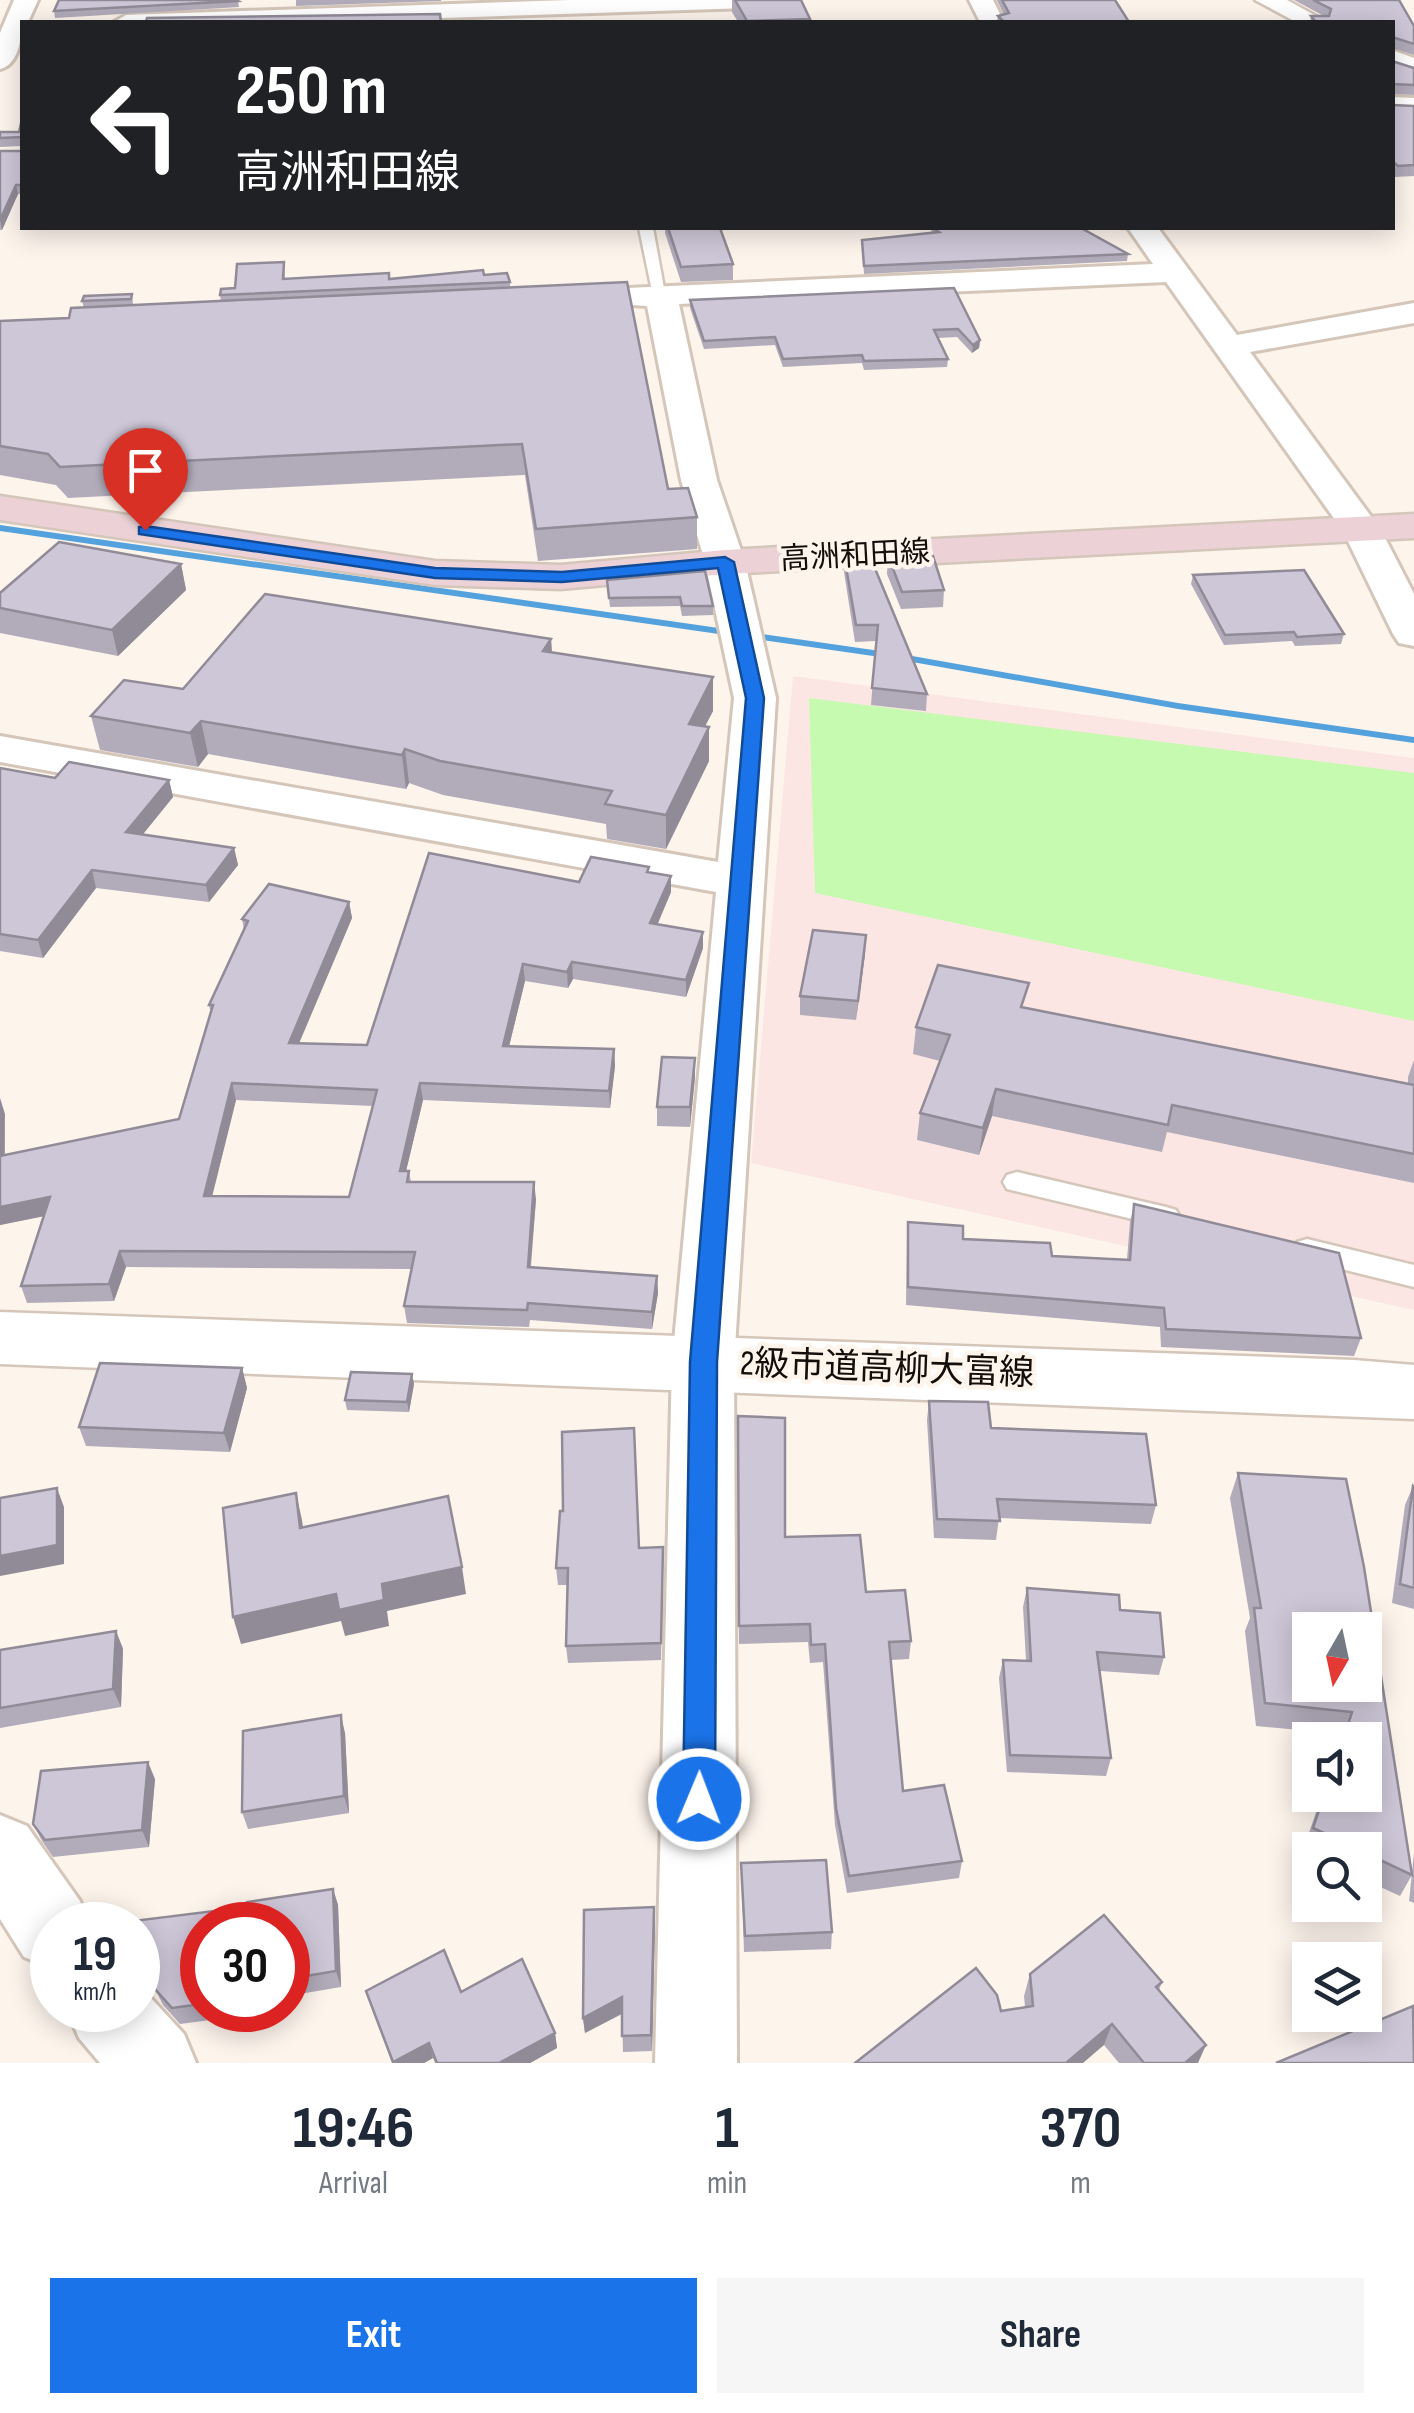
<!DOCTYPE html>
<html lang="en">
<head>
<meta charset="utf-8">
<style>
	:root { --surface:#fff; --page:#f6f6f7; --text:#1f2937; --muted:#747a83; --accent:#1a73e8 }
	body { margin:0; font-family:"Sofia Sans Condensed","Noto Sans JP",sans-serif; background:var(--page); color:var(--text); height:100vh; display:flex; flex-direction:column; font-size:38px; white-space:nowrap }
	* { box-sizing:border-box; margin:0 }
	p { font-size:32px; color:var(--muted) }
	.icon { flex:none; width:55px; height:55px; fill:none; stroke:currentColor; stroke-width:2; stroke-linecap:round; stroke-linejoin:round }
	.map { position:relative; height:2063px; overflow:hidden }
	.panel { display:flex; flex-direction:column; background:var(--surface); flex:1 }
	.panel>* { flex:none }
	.top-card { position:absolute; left:20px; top:20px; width:1375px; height:210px; border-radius:0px; box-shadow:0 5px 25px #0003; background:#202124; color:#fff; overflow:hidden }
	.needle { width:65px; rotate:189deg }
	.tools { position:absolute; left:1292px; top:1612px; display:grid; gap:20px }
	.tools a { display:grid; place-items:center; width:90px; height:90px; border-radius:0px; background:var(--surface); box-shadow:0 5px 25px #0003; font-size:50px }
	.speed { position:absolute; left:30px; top:1902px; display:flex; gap:20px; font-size:50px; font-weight:700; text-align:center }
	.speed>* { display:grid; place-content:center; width:130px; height:130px; border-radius:50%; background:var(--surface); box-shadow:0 5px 25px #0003; line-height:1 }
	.speed small { font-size:25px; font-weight:400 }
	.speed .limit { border:15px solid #d22; background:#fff; color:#111 }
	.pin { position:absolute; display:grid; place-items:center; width:85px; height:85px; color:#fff; margin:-102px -42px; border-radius:50% 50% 50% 0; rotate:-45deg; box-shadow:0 0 10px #0007 }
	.pin .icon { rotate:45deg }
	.me { position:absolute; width:110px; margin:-55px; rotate:1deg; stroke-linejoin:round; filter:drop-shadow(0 0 8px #0008) }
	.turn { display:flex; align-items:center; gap:35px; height:210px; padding:0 50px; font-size:45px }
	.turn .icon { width:130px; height:130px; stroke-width:2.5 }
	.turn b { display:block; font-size:70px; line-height:85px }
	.eta { display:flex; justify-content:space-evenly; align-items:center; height:170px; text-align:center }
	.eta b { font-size:60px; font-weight:700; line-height:70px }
	.button { display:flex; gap:20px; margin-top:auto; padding:20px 50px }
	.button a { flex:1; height:115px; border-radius:0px; background:var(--accent); color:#fff; font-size:40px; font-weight:700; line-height:115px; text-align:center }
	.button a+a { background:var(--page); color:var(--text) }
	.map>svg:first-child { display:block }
	.education { fill:#fce6e3 }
	.green { fill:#c7fab1 }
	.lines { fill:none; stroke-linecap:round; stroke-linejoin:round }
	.stream { fill:#53a1dd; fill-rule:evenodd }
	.service-casing { stroke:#d4c6b9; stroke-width:5 }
	.minor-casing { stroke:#d4c6b9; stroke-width:6 }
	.tertiary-casing { stroke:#d4c6b9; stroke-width:5 }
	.secondary-casing { stroke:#d4c6b9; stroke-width:5 }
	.service { fill:#fff; fill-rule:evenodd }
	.minor { fill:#fff; fill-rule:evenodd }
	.tertiary { fill:#fff; fill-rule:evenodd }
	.secondary { fill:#ecd2d6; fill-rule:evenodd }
	.wall { fill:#b1abba; fill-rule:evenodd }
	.shaded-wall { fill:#908b97 }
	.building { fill:#cec7d8; stroke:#908b97; stroke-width:2.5; fill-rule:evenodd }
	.route { fill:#1a73e8; stroke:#114b97; stroke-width:2.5 }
	.labels { text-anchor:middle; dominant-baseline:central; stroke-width:9; stroke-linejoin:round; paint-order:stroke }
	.far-street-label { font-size:30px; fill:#130e0a; stroke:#fdf4ec }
	.street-label { font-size:35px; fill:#130e0a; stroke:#fdf4ec }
</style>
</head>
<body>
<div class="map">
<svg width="1414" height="2063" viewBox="0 0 1414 2063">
	<rect width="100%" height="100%" fill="#fdf4ec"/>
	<!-- education -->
	<polygon class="education" points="793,676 1414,758 1414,1310 751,1163"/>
	<!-- green -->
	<polygon class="green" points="809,698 1414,773 1414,1021 815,893"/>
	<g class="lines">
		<!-- stream -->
		<polygon class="stream" points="0,525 901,654 1178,703 1414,737 1414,743 1178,709 901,660 0,531"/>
		<defs>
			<g id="service">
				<polygon points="639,228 653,228 666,299 653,296"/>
				<polygon points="1017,1172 1166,1207 1176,1210 1180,1217 1176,1224 1166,1227 1007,1189 1003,1182 1007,1175"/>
				<polygon points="1307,1239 1414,1265 1414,1287 1297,1258 1293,1250 1297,1242"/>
			</g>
			<g id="minor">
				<path d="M 14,0 L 38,0 L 28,22 L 22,22 C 22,39 18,65 0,69 L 0,33 Z"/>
				<polygon points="570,0 788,0 776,7 320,22 114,22 126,15"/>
				<polygon points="969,0 993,0 1004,22 980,22"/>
				<polygon points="1392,97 1414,98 1414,114 1392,113"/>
				<polygon points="1128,228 1158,228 1237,335 1414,303 1414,323 1250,352 1381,530 1414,594 1414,646 1399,643 1393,634 1343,531 1166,282 679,304 717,480 745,562 776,698 734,1363 737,2063 655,2063 672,1363 716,892 0,762 0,736 718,862 734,698 705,562 681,480 647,306 616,304 611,297 616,290 627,288 1153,264"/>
				<polygon points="0,1815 27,1826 80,1901 89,1925 52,1925 52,1968 24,1957 0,1919"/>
				<polygon points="138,1984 184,2034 196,2063 100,2063 79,2038 67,2010 138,2010"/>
			</g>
			<g id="tertiary">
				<polygon points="1255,0 1287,0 1327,22 1296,22"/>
				<polygon points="1392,50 1414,58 1414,76 1392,68"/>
				<polygon points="0,1312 1354,1360 1414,1365 1414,1419 0,1364"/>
			</g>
			<polygon id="secondary" points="0,496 435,561 561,565 725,550 1414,514 1414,538 725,574 561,589 435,585 0,520"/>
		</defs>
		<!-- service casing -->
		<use href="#service" class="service-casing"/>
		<!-- minor casing -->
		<use href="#minor" class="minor-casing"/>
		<!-- tertiary casing -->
		<use href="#tertiary" class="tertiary-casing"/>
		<!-- secondary casing -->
		<use href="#secondary" class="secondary-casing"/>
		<!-- service -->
		<use href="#service" class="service"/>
		<!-- minor -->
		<use href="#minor" class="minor"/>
		<!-- tertiary -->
		<use href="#tertiary" class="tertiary"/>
		<!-- secondary -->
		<use href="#secondary" class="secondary"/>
	</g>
	<!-- wall -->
	<g class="wall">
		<polygon points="296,0 441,0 441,1 296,6"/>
		<polygon points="732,0 801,0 810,19 810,22 738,22 732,12"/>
		<polygon points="997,0 1115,0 1129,22 997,22 998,16 1004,15"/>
		<polygon points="1294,0 1399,0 1414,26 1414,55 1392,48 1392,22 1310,22 1311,16 1324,16"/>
		<polygon points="238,1 239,7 55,18 54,11"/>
		<polygon points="1392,61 1414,68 1414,95 1392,94"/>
		<polygon points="1392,105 1414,106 1414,176 1395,177 1392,174"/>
		<polygon points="22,119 22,146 0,147 0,132 19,132"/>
		<polygon points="0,151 22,151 22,194 18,194 2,230 0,230"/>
		<polygon points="665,228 720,228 733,264 733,280 681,282 665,233"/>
		<polygon points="932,228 1081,228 1128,254 1127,261 864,274 862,240 931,233"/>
		<polygon points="284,262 285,279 389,279 484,275 510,282 510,288 668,489 697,517 697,549 538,561 525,475 68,498 56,485 0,475 0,321 69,318 84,308 82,301 132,294 133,305 221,301 220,295"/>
		<polygon points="954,288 980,340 979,348 972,353 957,337 938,338 948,359 947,367 864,370 862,363 783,367 775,345 704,349 690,308 690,300"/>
		<polygon points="844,555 927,694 926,711 871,705 876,641 855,642 844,572"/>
		<polygon points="888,556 944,590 943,607 901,609 887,574"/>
		<polygon points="181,564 186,590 118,656 0,633 0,593"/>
		<polygon points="705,571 713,606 713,615 682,616 680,606 610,607 607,580"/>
		<polygon points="1193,575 1344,634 1341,644 1295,646 1292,641 1224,645 1191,584"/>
		<polygon points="551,639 552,652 713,711 705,726 709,727 709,761 666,849 607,839 606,824 443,795 409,783 406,789 208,754 198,767 100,750 91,716 183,689"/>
		<polygon points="0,768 55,778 169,780 173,797 143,834 234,848 238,865 209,902 96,888 43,958 0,951"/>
		<path d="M 649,872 L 671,892 L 657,924 L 703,948 L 686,997 L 573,979 L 568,988 L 525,981 L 509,1046 L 614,1049 L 615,1066 L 610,1108 L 423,1100 L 406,1171 L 409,1171 L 411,1182 L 536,1199 L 531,1267 L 657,1276 L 658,1293 L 652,1329 L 530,1320 L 529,1327 L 407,1323 L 404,1306 L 412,1269 L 126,1267 L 114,1301 L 27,1303 L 21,1286 L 43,1216 L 0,1225 L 5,1114 L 5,1155 L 179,1119 L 211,1014 L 209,1005 L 244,930 L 242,919 L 349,902 L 352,918 L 299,1043 L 367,1045 L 579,882 ZM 236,1100 L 373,1106 L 349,1197 L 212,1196 Z"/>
		<polygon points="865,954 856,1020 800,1015 800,996"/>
		<polygon points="1025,1008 1408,1083 1408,1077 1414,1060 1414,1183 1167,1132 1162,1152 992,1116 979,1155 917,1140 920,1113 940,1061 913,1054 916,1027"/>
		<polygon points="695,1077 690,1127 657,1126 657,1107"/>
		<polygon points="1134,1204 1361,1338 1354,1356 1161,1347 1160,1327 906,1305 907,1240 908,1222 963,1239 1052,1256 1127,1259 1130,1222"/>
		<polygon points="242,1368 247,1388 230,1452 86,1446 79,1427"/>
		<polygon points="414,1384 409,1412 347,1410 345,1400"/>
		<polygon points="929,1401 1156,1505 1151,1524 999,1518 996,1540 934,1538 927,1420"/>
		<polygon points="738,1416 785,1537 866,1592 911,1641 909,1659 891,1660 903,1791 962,1861 959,1878 847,1893 835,1825 823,1662 810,1663 808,1642 739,1644"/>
		<polygon points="1238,1473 1346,1479 1412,1875 1400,1896 1365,1880 1365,1850 1310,1850 1310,1853 1303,1850 1322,1795 1365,1795 1365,1740 1340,1740 1342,1734 1256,1726 1245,1631 1250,1618 1230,1498"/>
		<polygon points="1413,1486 1414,1487 1414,1609 1392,1603 1405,1505"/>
		<polygon points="639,1548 663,1564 661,1660 568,1663 566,1646 567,1585 558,1585 556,1568"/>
		<polygon points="1027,1588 1120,1610 1164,1657 1159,1675 1100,1671 1111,1758 1106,1776 1007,1772 999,1678 1003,1660 1026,1660 1023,1607"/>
		<polygon points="116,1631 123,1649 121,1707 0,1728 0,1650"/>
		<polygon points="345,1733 349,1813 248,1829 242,1812"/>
		<polygon points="155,1779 149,1847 53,1857 42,1841 33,1824"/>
		<polygon points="1414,1853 1414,1903 1409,1901"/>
		<polygon points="741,1863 832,1932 831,1949 744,1952"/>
		<polygon points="333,1889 338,1905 341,1987 288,1996 288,1925 202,1925 202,2010 241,2010 241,2016 180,2024 163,2005 155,1989 156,1981 138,1983 138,1925 247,1907"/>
		<polygon points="655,1924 652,2051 623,2052 622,2014 585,2033 583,2018"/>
		<polygon points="1030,1974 1162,1982 1159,1990 1198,2063 1119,2063 1104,2045 1001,2011 1025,2007 1024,1996"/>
		<polygon points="366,1991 461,1992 555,2033 557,2048 530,2063 435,2063 433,2058 424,2063 392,2063"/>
	</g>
	<!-- shaded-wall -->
	<g class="shaded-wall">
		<polygon points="16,185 18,194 2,230 0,220"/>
		<polygon points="980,340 979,348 972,353 973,345"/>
		<polygon points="181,564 186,590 118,656 112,630"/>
		<polygon points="551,639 553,671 543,651"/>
		<polygon points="713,677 713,711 689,757 689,724"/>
		<polygon points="201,721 208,754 198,767 190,733"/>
		<polygon points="709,727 709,761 666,849 666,815"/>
		<polygon points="405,749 409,783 406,789 402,755"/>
		<polygon points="169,780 173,797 131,849 126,832"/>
		<polygon points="234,848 238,865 209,902 206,885"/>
		<polygon points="92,870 96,888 43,958 38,940"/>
		<polygon points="671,876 671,892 651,940 650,923"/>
		<polygon points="349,902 352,918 292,1060 289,1043"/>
		<polygon points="703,932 703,948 686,997 686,980"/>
		<polygon points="866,935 865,954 856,1020 858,1001"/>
		<polygon points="572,962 573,979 568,988 567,972"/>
		<polygon points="523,964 525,981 505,1063 503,1046"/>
		<polygon points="614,1049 615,1066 610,1108 609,1091"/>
		<polygon points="695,1058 695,1077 690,1127 690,1107"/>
		<polygon points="232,1083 236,1100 208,1213 204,1196"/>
		<polygon points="420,1083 423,1100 402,1188 400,1171"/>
		<polygon points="996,1089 992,1116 979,1155 983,1128"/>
		<polygon points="0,1098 5,1114 4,1173 0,1161"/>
		<polygon points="534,1182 536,1199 529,1283 528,1267"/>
		<polygon points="50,1197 55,1214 0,1225 0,1207"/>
		<polygon points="120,1251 126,1267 114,1301 109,1284"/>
		<polygon points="657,1276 658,1293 652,1329 652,1312"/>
		<polygon points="242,1368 247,1388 230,1452 224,1433"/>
		<polygon points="412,1374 414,1384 409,1412 407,1402"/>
		<polygon points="57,1488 64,1507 64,1564 0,1576 0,1556"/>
		<polygon points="296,1493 302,1520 307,1555 300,1528"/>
		<polygon points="462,1567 466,1594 387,1611 389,1626 345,1636 341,1621 241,1644 233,1617"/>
		<polygon points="116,1631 123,1649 121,1707 113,1689"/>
		<polygon points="341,1715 345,1733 349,1813 344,1796"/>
		<polygon points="148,1762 155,1779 149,1847 142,1830"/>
		<polygon points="333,1889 338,1905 341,1987 336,1971"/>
		<polygon points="654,1907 655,1924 652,2051 651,2035"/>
		<polygon points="622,1997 623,2013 585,2033 583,2018"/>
		<polygon points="1112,2024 1104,2045 1083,2063 1066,2063"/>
		<polygon points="555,2033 557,2048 530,2063 499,2063"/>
		<polygon points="429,2043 433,2058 424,2063 393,2063"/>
		<polygon points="1206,2045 1198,2063 1185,2063"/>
	</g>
	<!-- building -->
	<g class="building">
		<polygon points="59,0 236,0 238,1 54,11"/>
		<polygon points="735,0 801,0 810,19 747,21"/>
		<polygon points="1002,0 1115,0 1129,22 1004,22 998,16 1009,13"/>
		<polygon points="1313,0 1399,0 1414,26 1414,44 1392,37 1392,22 1316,22 1311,16 1329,16 1331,9"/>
		<polygon points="440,14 441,22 146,22 147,18"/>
		<polygon points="1392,61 1414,68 1414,85 1392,84"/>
		<polygon points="1392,105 1414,106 1414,165 1398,166 1392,161"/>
		<polygon points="22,119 22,137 0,138 0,132 19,132"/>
		<polygon points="0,151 22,151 22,185 16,185 0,220"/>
		<polygon points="668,228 720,228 733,264 681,267"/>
		<polygon points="933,228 1081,228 1128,254 864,266 862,240 939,232"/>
		<polygon points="284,262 283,279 389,273 389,279 483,270 484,275 507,273 510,282 220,295 221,289 235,288 237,264"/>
		<polygon points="627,282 668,489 688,488 697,517 536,529 522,444 60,467 48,454 0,446 0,321 69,318 71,308"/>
		<polygon points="954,288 980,340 973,345 958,329 934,330 948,359 864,361 862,355 783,359 775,337 704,341 690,300"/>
		<polygon points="132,294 131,299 82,301 84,296"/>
		<polygon points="59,542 181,564 112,630 0,608 0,593"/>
		<polygon points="869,554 927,694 872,688 878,625 856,625 844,555"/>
		<polygon points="888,556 933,556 944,590 902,592"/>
		<polygon points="1304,570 1344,634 1297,637 1294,632 1225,635 1193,575"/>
		<polygon points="705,571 713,606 682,606 680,597 609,598 607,580"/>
		<polygon points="265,594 551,639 543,651 713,677 689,724 709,727 666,815 605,804 612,791 440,761 405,749 402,755 201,721 190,733 91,716 124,680 183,689"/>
		<polygon points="69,762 169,780 126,832 234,848 206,885 92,870 38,940 0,934 0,768 55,778"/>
		<path d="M 429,853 L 579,882 L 591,857 L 649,867 L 647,872 L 671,876 L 650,923 L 703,932 L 686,980 L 572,962 L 567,972 L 523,964 L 503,1046 L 614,1049 L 609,1091 L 420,1083 L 400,1171 L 409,1171 L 407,1182 L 534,1182 L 528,1267 L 657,1276 L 652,1312 L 528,1303 L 527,1310 L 404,1306 L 415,1252 L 120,1251 L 109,1284 L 21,1286 L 50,1197 L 0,1207 L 0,1156 L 179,1119 L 213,1005 L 209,1005 L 248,921 L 242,919 L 269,884 L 349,902 L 289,1043 L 367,1045 ZM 232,1083 L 377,1090 L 349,1197 L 204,1196 Z"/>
		<polygon points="813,930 866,935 858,1001 800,996"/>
		<polygon points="938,965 1029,983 1021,1007 1414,1085 1414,1154 1172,1105 1168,1125 996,1089 983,1128 920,1113 950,1035 916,1027"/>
		<polygon points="662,1057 695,1058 690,1107 657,1107"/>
		<polygon points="1134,1204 1339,1253 1361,1338 1166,1329 1164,1308 908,1287 908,1222 963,1226 963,1239 1050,1243 1052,1256 1130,1260"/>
		<polygon points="100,1363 242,1368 224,1433 79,1427"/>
		<polygon points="351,1372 412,1374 407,1402 345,1400"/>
		<polygon points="929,1401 988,1402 991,1428 1146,1434 1156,1505 997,1499 1000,1521 937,1519"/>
		<polygon points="738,1416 785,1418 785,1537 860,1535 866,1592 905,1590 911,1641 889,1642 903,1791 944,1785 962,1861 849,1876 836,1808 825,1644 811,1645 810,1624 739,1626"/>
		<polygon points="634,1428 639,1548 663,1547 661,1643 566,1646 568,1568 556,1568 560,1511 563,1511 562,1432"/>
		<path d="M 1238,1473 L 1346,1479 L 1364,1567 L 1412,1875 L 1365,1853 L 1365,1850 L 1360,1850 L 1313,1828 L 1324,1795 L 1365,1795 L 1365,1740 L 1343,1740 L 1352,1712 L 1265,1703 L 1254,1608 L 1261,1608 ZM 1310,1630 L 1365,1630 L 1365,1685 L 1310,1685 Z"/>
		<polygon points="1413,1486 1414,1487 1414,1588 1400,1584"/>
		<polygon points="57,1488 57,1545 0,1556 0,1498"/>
		<polygon points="296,1493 300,1528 448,1496 462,1567 382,1584 384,1600 339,1610 336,1594 233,1617 223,1508"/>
		<polygon points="1027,1588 1119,1595 1120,1610 1160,1613 1164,1657 1097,1652 1111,1758 1010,1755 1003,1660 1031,1661"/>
		<polygon points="116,1631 113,1689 0,1708 0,1650"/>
		<polygon points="341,1715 344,1796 242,1812 243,1731"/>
		<polygon points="148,1762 142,1830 45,1840 33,1824 41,1771"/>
		<polygon points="826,1860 832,1932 745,1936 741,1863"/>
		<polygon points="333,1889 336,1971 288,1979 288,1925 202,1925 202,2004 172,2008 155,1989 157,1963 138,1966 138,1925 125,1925 125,1922 247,1907 247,1902"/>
		<polygon points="654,1907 651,2035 622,2036 622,1997 583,2018 584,1910"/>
		<polygon points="1104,1915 1162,1982 1156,1987 1206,2045 1185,2063 1144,2063 1112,2024 1066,2063 855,2063 976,1968 997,1995 1001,2011 1033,2006 1030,1974"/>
		<polygon points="444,1950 461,1992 522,1959 555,2033 499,2063 437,2063 429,2043 393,2062 366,1991"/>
		<polygon points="1413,2006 1414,2063 1276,2063"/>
	</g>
	<!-- route -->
	<polygon class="route" points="145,526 435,568 562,572 725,557 734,562 764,698 717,1362 715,1799 710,1810 699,1815 688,1810 683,1799 690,1362 746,698 718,568 562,582 435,578 139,534 139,527"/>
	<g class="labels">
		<!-- far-street labels -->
		<g class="far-street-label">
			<text transform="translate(855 556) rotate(-3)">高洲和田線</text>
		</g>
		<!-- street labels -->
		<g class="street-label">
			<text transform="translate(887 1369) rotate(2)">2級市道高柳大富線</text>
		</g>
	</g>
</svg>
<div class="tools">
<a><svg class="needle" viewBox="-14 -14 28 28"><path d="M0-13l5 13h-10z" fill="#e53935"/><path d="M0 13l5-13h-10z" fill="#747a83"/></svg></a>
<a><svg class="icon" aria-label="sound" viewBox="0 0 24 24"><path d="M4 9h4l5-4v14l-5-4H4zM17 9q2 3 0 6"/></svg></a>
<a><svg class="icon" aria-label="search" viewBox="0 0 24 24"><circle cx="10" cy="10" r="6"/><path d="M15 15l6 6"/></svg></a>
<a><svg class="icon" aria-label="layers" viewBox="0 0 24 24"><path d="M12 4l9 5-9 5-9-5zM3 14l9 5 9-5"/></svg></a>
</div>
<div class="speed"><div>19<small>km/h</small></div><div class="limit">30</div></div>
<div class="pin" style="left:145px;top:530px;background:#d93025"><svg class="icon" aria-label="arrive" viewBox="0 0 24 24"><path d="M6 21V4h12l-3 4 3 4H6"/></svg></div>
<svg class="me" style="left:699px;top:1799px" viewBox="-20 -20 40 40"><circle r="17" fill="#1a73e8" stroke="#fff" stroke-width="3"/><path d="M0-11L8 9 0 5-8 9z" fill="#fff"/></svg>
<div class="top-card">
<div class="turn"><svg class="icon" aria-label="left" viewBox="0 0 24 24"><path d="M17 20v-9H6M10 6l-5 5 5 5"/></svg><div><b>250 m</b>高洲和田線</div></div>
</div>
</div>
<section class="panel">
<div class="eta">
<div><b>19:46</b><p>Arrival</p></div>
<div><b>1</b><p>min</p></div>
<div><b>370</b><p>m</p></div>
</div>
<div class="button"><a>Exit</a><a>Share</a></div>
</section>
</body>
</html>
